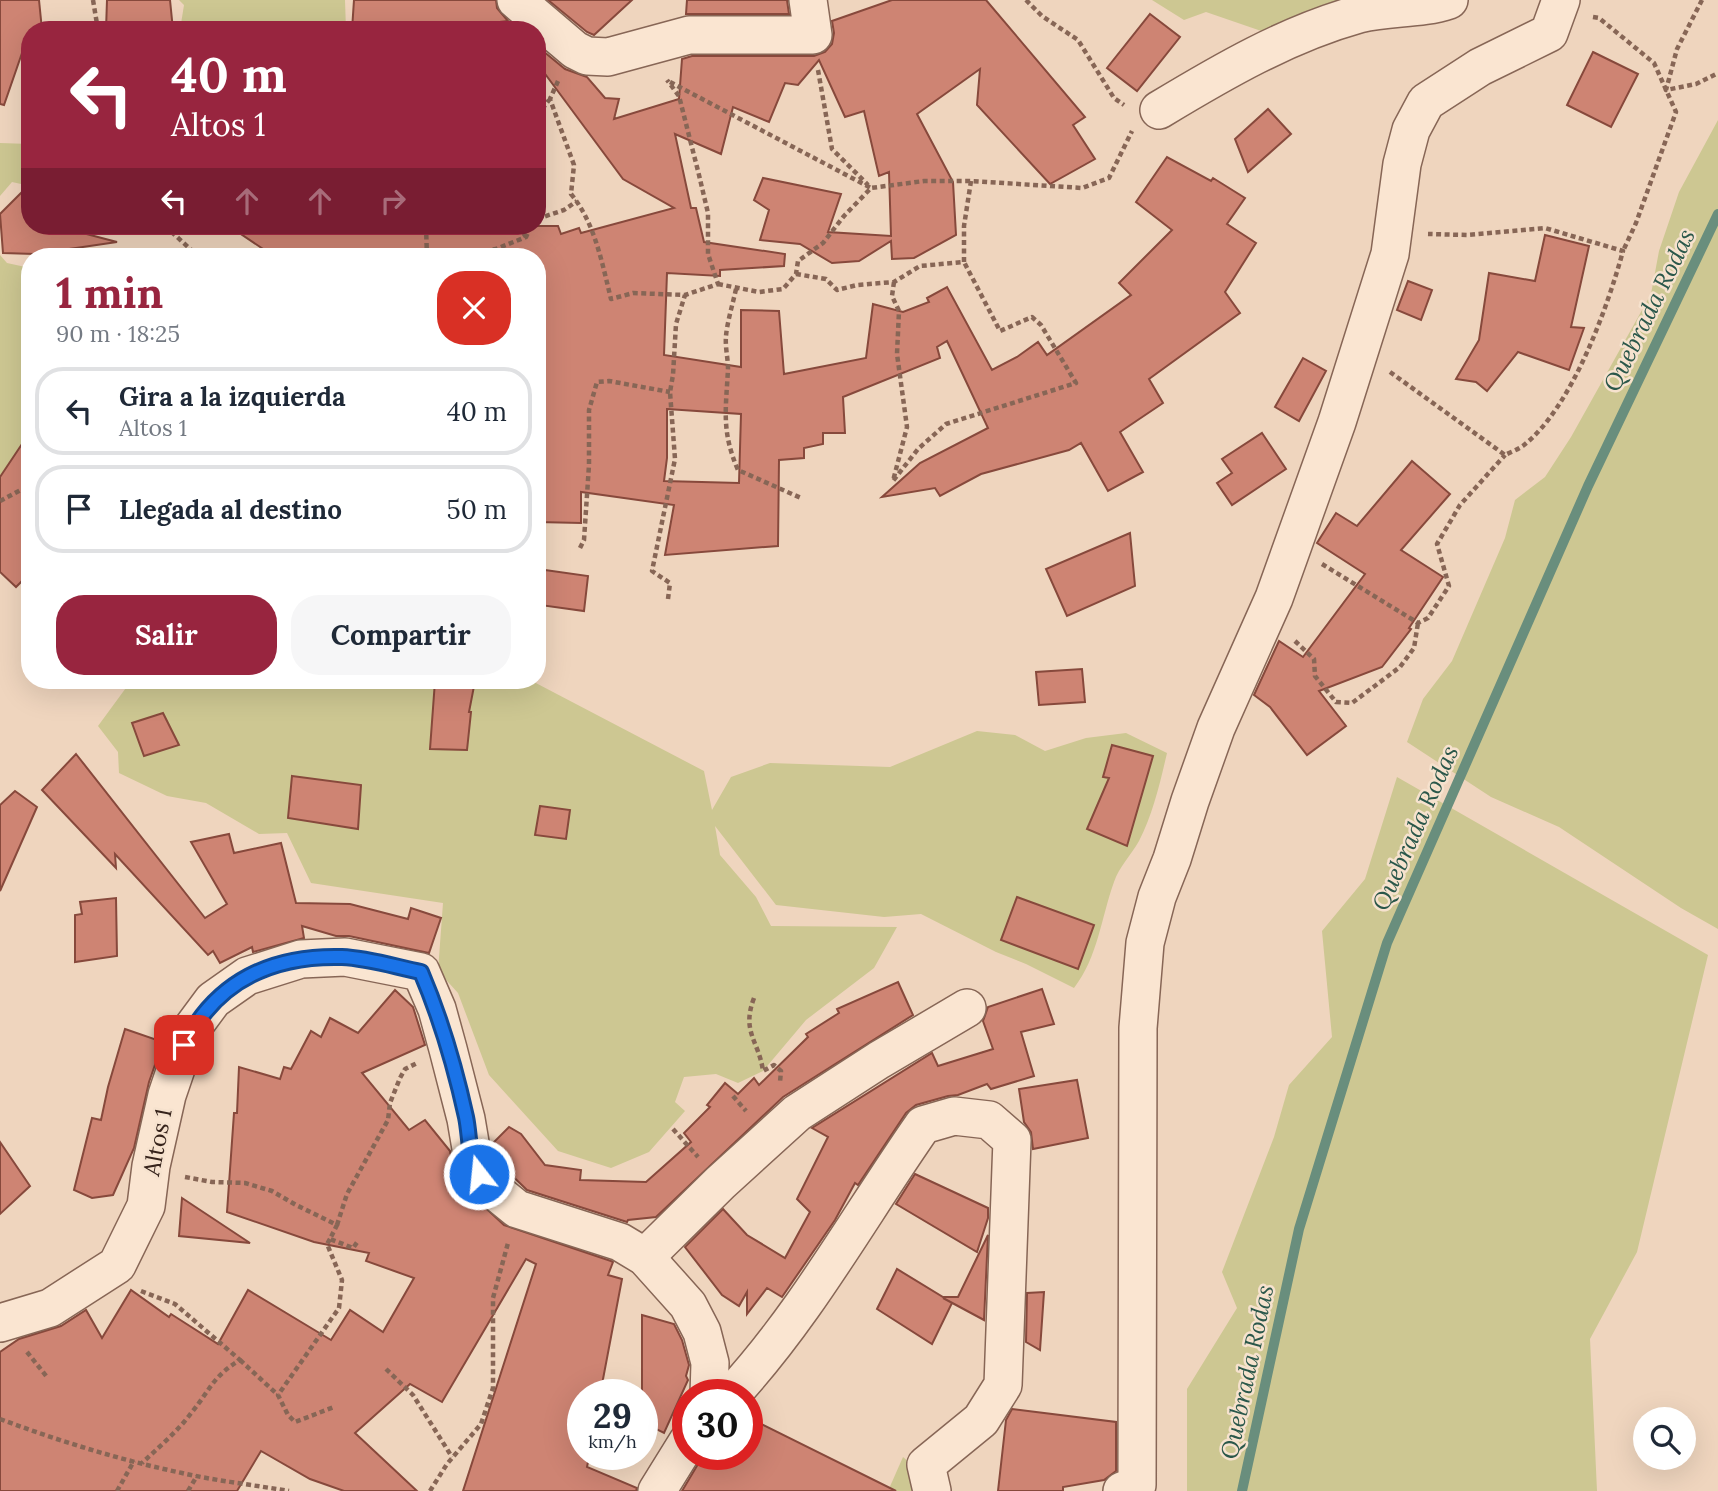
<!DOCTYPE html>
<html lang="es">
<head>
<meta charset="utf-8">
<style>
	:root { --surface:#fff; --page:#f6f6f7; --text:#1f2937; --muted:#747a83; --line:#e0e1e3; --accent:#98253f }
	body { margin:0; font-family:Lora,serif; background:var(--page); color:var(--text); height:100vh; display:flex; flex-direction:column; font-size:26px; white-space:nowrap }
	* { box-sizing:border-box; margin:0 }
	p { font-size:23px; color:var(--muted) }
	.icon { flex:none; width:38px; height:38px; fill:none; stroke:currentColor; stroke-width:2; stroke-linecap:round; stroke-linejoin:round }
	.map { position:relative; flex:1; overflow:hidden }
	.sheet { position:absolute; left:21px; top:248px; width:525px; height:441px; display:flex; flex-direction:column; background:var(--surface); border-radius:28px; box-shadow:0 7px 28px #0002 }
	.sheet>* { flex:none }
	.hud { position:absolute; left:21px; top:21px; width:525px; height:214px; border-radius:28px; box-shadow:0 7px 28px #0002; background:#98253f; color:#fff; overflow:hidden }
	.fabs { position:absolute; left:1633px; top:1407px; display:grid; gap:14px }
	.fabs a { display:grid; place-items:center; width:63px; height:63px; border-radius:50%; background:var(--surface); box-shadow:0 7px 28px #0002; font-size:35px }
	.speed { position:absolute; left:567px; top:1379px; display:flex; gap:14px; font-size:35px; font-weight:700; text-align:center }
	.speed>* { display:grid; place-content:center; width:91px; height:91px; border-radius:50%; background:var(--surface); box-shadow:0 7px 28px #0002; line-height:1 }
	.speed small { font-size:18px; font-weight:400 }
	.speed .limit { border:10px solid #d22; background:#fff; color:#111 }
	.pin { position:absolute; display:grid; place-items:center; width:60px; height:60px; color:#fff; margin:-30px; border-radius:14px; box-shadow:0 4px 10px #0006 }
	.me { position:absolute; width:77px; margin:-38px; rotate:344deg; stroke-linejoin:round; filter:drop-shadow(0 0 5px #0008) }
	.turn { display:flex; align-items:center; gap:24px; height:147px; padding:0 35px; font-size:32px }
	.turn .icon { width:91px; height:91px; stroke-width:2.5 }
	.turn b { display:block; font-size:49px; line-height:60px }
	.lanes { display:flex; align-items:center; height:66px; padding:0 35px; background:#0003; justify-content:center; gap:35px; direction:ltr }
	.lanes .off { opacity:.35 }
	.round { display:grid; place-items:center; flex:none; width:74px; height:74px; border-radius:28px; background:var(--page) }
	.summary { display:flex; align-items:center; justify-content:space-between; height:119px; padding:0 35px }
	h1 { font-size:42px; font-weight:700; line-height:52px; color:var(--accent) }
	.primary-button { display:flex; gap:14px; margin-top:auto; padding:14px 35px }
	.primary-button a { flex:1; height:80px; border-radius:28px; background:var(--accent); color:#fff; font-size:28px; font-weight:700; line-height:80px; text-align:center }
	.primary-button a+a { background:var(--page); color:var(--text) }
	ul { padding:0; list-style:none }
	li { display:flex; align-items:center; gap:21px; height:88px; margin:0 14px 10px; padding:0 21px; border:4px solid var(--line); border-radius:28px }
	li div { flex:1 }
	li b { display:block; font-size:26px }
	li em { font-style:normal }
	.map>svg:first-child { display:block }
	.green { fill:#cdc792 }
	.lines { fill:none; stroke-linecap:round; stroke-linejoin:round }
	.stream { stroke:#698e7d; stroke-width:10 }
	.building { fill:#ce8473; stroke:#87493c; stroke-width:2; fill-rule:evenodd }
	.minor-casing { stroke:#876656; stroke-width:40 }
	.path { stroke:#876656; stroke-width:4.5; stroke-dasharray:5 3.5; stroke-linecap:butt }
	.minor { stroke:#fae5d1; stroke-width:37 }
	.route-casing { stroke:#114b97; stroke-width:18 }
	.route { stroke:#1a73e8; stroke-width:12 }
	.labels { text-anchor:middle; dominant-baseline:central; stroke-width:5; stroke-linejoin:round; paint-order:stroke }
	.street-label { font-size:23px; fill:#36231b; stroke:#f6e2ce }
	.water-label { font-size:24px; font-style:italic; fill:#2a574a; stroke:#f6e2ce }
</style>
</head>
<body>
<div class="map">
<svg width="1718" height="1491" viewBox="0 0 1718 1491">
	<rect width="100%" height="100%" fill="#efd5be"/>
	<!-- green -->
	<g class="green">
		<polygon points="179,0 345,0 346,30 180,30 184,5"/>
		<polygon points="1152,0 1412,0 1270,34 1206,12 1184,20"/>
		<polygon points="1718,120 1718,929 1681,908 1559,827 1491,797 1407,742 1423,699 1452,661 1505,538 1515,500 1545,477 1571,437 1651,294 1659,251 1679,192"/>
		<polygon points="0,143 30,144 30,186 12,182 0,196"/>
		<polygon points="0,255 7,263 30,268 30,475 0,486"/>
		<path d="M 131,681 L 532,681 L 704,771 L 712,810 L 731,777 L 770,763 L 890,767 L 977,731 L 1015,735 L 1045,751 L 1086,738 L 1126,733 L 1167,753 C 1160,783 1153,814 1139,841 C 1131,855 1119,867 1114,882 C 1101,918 1098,957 1074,988 L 1026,964 L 996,952 L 921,914 L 884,917 L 776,905 L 715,826 L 720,855 L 756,897 L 771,926 L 897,927 L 874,968 L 806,1020 L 763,1071 L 738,1083 L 716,1074 L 684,1077 L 675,1102 L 685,1111 L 649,1152 L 611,1168 L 558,1151 L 489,1075 L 458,993 L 438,971 L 443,903 L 311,883 L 287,833 L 259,834 L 206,803 L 167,796 L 119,773 L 118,752 L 98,726 Z"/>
		<polygon points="1397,777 1708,955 1637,1252 1590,1339 1597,1491 1187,1491 1187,1389 1237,1308 1222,1272 1274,1137 1289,1085 1332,1037 1322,931 1365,879"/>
		<polygon points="903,1457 916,1468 917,1491 888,1491"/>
	</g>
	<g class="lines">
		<!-- stream -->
		<polyline class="stream" points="1242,1491 1299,1229 1387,943 1588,486 1718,214"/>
	</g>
	<!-- building -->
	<g class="building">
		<polygon points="0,0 39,0 42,30 30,30 4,105 0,104"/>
		<polygon points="107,0 170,0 173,30 106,30"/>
		<polygon points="354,0 496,0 497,8 508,21 430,30 352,30"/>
		<polygon points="548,0 632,0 594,35 587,32"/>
		<polygon points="687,0 787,0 789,14 686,14"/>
		<path d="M 892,0 L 986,0 L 1085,117 L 1073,125 L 1095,159 L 1050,184 L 977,105 L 980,69 L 917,114 L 953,182 L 956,235 L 914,258 L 892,259 L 891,241 L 859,261 L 832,263 L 800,244 L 760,240 L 769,210 L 754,200 L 763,178 L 841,194 L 828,232 L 891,236 L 889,172 L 879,176 L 864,111 L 845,117 L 819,60 L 798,85 L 785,83 L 769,122 L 733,107 L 721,154 L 675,134 L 691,208 L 696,208 L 704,242 L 785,254 L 784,266 L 720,270 L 720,276 L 667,273 L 664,355 L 741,367 L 741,310 L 779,311 L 784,374 L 866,358 L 873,304 L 903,312 L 929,302 L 927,298 L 947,287 L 992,370 L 1017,357 L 1038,342 L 1047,355 L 1131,295 L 1119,283 L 1172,230 L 1136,202 L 1167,157 L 1211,181 L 1213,178 L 1245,198 L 1227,224 L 1256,243 L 1225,292 L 1240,313 L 1149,379 L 1163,403 L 1120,432 L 1143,472 L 1108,491 L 1081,443 L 1069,450 L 981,474 L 940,496 L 935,488 L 882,497 L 920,463 L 988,428 L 947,341 L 937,347 L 940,358 L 843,397 L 845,433 L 823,433 L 823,444 L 804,448 L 804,458 L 779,460 L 778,546 L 665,555 L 674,505 L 581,492 L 581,523 L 537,522 L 537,257 L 489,257 L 488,252 L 417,254 L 417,257 L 275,257 L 229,226 L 558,226 L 561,234 L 579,228 L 581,233 L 674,208 L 623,179 L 537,63 L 537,46 L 565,69 L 587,77 L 605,98 L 619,99 L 614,119 L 679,99 L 682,59 L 692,56 L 814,56 L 825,52 L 832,44 L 834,33 L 832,21 ZM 667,409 L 741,414 L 739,483 L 664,481 L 667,458 Z"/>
		<polygon points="1150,14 1180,37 1137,91 1107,68"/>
		<polygon points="1593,52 1638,74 1611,127 1567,105"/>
		<polygon points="1268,109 1291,134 1248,172 1235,139"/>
		<polygon points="30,184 30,226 56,226 117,242 35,254 3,253 0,214"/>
		<polygon points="1545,235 1589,246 1571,327 1584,328 1569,370 1518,352 1487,391 1476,382 1456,379 1479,340 1489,273 1535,281"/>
		<polygon points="1408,281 1432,290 1421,320 1397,310"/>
		<polygon points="1303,358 1326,371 1299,421 1275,407"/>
		<polygon points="30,432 30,573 16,587 0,572 0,477"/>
		<polygon points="1262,433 1286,469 1232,505 1217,483 1232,473 1222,459"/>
		<polygon points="1412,461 1450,494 1401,550 1443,577 1409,628 1411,629 1382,667 1319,691 1346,726 1307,755 1270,707 1254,695 1279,641 1303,657 1365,574 1317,543 1336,513 1357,526"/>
		<polygon points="1130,533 1135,586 1067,616 1046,569"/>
		<polygon points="545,570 588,576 584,611 540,605"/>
		<polygon points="1082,669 1085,702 1039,705 1036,672"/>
		<polygon points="435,681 475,681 469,712 471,712 467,750 430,749"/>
		<polygon points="163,713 179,745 144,756 132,723"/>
		<polygon points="1112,745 1153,756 1127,846 1087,829 1109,778 1103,777"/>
		<polygon points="76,754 205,918 227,904 191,842 229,834 234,853 281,843 296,903 350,904 408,919 411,908 441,918 429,953 349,936 336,936 302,926 304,938 253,952 252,947 220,963 213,951 208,955 115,854 116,868 42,790"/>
		<polygon points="292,776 361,785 358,829 288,818"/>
		<polygon points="15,791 37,807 0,891 0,805"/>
		<polygon points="540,806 570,810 566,839 535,835"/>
		<polygon points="1017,897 1094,925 1078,969 1001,940"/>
		<polygon points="116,898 117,956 75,962 75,915 82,914 80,902"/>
		<polygon points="898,982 913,1015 783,1097 656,1217 628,1220 627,1222 527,1190 494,1158 492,1144 509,1127 521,1134 545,1165 581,1170 580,1180 646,1182 691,1142 684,1133 710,1107 707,1105 725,1083 738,1094 754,1078 759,1085 808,1037 806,1034 839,1013 837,1009"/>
		<polygon points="1042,989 1054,1024 1021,1032 1034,1076 991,1089 987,1084 958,1095 948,1096 916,1105 906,1113 858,1185 855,1183 835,1220 782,1297 767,1288 747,1314 747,1292 739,1306 722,1295 685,1247 723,1209 747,1235 785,1258 810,1212 797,1199 828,1137 812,1128 932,1053 938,1066 993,1049 983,1021 988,1007"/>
		<polygon points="395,990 413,1007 425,1045 362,1073 409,1130 425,1120 450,1151 453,1170 461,1185 504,1225 611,1261 613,1262 608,1275 622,1279 600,1395 583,1395 583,1454 589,1457 587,1467 637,1488 636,1491 463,1491 536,1264 526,1259 442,1402 410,1384 355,1433 417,1491 344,1491 310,1479 261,1451 237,1491 0,1491 0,1352 19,1339 61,1326 86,1310 102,1338 131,1290 169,1317 171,1314 218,1344 248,1290 331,1340 350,1310 383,1332 414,1278 366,1261 369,1253 314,1242 227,1212 234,1113 237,1113 239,1067 280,1079 284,1067 291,1069 311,1031 321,1037 330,1018 358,1033"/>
		<polygon points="125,1029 163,1042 149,1082 134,1148 113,1195 92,1198 74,1190 92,1118 101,1120 108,1087"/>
		<polygon points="1077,1080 1088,1138 1033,1149 1031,1132 1024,1122 1019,1089"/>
		<polygon points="0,1142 30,1186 0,1214"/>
		<polygon points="915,1174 988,1208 988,1218 977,1252 896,1204"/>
		<polygon points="182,1198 250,1243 179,1236"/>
		<polygon points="988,1235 984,1320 943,1298 952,1303 932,1344 877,1309 897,1269 943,1297 958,1297"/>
		<polygon points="1044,1292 1040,1350 1026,1342 1027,1293"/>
		<polygon points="642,1315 674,1324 682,1340 689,1365 686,1376 688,1380 664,1433 642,1422"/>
		<polygon points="1012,1409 1116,1422 1116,1471 1104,1480 1063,1487 1063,1491 998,1491 1006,1420"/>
		<polygon points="747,1417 896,1491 682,1491 704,1454 747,1454"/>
	</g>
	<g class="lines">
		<defs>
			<g id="minor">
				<polyline points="516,0 575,50 587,56 608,57 689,35 813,35 808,0"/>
				<path d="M 1159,110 C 1222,72 1287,34 1359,14 C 1389,6 1420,10 1449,0"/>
				<polyline points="645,1257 720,1183 797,1113 879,1060 967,1008"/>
				<polyline points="0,1323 50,1308 117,1265 146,1206 151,1166 167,1095 184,1045 193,1027 213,1000 247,976 301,959 345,957 421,972 437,1009 448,1049 466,1119 474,1166 479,1174 501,1196 517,1209 620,1242 645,1257 688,1305 702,1332 710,1363 709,1395"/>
				<path d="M 731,1395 C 806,1314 860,1215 923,1125 L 954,1116 L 989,1120 L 1012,1140 L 1003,1385 L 981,1420 L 926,1465 L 932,1491"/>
				<polyline points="657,1491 688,1441"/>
				<polyline points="1122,1491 1137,1485 1138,1028 1145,943 1157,897 1172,859 1190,801 1216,728 1274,598 1337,422 1390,254 1402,164 1411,130 1426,102 1480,67 1549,33 1561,0"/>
			</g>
		</defs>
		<!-- minor casing -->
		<use href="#minor" class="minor-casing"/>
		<!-- path -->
		<g class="path">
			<polyline points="93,0 98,30"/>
			<polyline points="1026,0 1042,16 1078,40 1114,98 1124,105"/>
			<polyline points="1702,0 1677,49 1666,90 1696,84 1718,73"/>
			<polyline points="1593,17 1599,18 1654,63 1676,112 1636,223 1623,251"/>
			<polyline points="818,70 832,149 868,185"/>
			<path d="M 558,81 L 550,99 L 574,165 L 571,194 C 595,223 602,263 611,299 L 633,293 L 685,295 L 718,284 L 708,254 L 708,213 L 699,175 L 679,96 L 667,80"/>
			<polyline points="670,82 871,188"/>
			<polyline points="537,116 549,100"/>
			<polyline points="537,219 564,210 577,201"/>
			<polyline points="165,226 199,257"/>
			<polyline points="426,226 427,257"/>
			<polyline points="519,226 526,237"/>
			<polyline points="427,257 450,257"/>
			<polyline points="451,257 496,249 526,237 531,226"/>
			<polyline points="796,274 826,279 837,290 857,285 894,282 920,266 964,262 964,226 971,181"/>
			<polyline points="894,282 892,296 899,311 897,354 907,427 893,481 918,449 946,424 1076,383 1041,325 1032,317 1000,331 964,262"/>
			<polyline points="718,284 759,292 783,289 796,274 798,261 823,243 844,216 871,188 924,181 971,181 1082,188 1109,178 1132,131"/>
			<path d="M 736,289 C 733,303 727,323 726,336 C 725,347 728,358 728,369 C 726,409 721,431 738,470 L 801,498"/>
			<path d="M 1390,372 L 1505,455 C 1511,452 1519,449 1524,445 C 1572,407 1607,309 1623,251 L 1545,228 L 1467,235 L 1428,234"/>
			<polyline points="0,501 30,485"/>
			<polyline points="580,548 584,540 589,465 589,410 597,382 609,381 670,392"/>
			<polyline points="1322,564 1418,623 1428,618 1449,586 1437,544 1460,505 1505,455"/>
			<polyline points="668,599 670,583 652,571 675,459 670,392 673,375 676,324 685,295"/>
			<polyline points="1295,641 1314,659 1315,676 1336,702 1352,703 1400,667 1414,648 1418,623"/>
			<path d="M 754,998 C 741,1032 759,1041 763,1071 L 774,1065 L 781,1071 L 780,1082"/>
			<polyline points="733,1096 746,1111"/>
			<polyline points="673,1129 698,1157"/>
			<polyline points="185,1177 212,1182 245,1183 272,1191 296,1205 337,1225 330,1239 353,1248 358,1241"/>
			<polyline points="337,1225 347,1194 388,1120 390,1103 400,1078 405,1069 417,1063"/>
			<polyline points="330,1239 327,1244 342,1280 339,1308 278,1395 288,1415 295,1422 334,1407"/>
			<path d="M 141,1291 L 175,1304 L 240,1360 C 213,1376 210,1390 192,1412 C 178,1431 159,1447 142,1463"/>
			<polyline points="27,1352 47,1377"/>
			<polyline points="240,1360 278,1395"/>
			<polyline points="386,1369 413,1395 452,1457"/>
			<path d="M 0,1419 C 59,1441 120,1460 182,1473 C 217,1481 254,1485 289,1491"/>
			<polyline points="117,1491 134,1461"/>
			<polyline points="188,1491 197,1476"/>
			<polyline points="430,1491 447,1464 481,1424 493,1388 493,1298 508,1243"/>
		</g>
		<!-- minor -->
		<use href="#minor" class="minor"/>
	</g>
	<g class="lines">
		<defs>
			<path id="route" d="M 184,1045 C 216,981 272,955 342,957 C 368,958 396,967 421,972 C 441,1019 455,1067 466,1117 C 470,1136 468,1158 479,1174"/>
		</defs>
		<!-- route casing -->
		<use href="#route" class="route-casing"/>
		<!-- route -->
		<use href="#route" class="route"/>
	</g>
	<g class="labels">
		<!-- street labels -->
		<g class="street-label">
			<text transform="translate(157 1142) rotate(-79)">Altos 1</text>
		</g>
		<!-- water labels -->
		<g class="water-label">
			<text transform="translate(1649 310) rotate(-64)">Quebrada Rodas</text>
			<text transform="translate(1415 828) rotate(-66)">Quebrada Rodas</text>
			<text transform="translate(1247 1372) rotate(-78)">Quebrada Rodas</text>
		</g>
	</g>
</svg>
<div class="fabs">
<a><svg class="icon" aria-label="search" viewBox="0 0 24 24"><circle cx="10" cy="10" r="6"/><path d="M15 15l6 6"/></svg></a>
</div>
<div class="speed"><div>29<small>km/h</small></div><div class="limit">30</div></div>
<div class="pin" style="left:184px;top:1045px;background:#d93025"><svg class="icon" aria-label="arrive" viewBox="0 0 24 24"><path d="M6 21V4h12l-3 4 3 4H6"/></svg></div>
<svg class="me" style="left:479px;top:1174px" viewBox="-20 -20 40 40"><circle r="17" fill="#1a73e8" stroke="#fff" stroke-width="3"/><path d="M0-11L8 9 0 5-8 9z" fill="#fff"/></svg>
<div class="hud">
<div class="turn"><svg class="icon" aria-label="left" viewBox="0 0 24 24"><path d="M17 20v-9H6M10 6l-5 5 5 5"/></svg><div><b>40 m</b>Altos 1</div></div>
<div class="lanes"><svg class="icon" aria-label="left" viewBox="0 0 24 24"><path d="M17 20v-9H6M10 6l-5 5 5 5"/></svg><svg class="icon off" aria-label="ahead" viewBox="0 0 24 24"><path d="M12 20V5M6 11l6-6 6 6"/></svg><svg class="icon off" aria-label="ahead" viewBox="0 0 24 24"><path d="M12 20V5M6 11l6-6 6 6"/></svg><svg class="icon off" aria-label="right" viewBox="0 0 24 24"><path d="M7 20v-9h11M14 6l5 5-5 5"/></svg></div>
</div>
<section class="sheet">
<div class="summary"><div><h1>1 min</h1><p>90 m · 18:25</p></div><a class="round" style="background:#d93025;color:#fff"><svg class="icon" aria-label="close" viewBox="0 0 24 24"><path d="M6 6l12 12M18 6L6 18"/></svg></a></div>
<ul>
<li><svg class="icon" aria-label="left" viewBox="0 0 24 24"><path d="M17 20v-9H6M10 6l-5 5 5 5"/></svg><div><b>Gira a la izquierda</b><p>Altos 1</p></div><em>40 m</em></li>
<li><svg class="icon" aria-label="arrive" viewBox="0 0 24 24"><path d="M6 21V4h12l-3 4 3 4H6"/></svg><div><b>Llegada al destino</b></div><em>50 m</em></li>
</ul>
<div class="primary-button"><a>Salir</a><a>Compartir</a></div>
</section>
</div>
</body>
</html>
